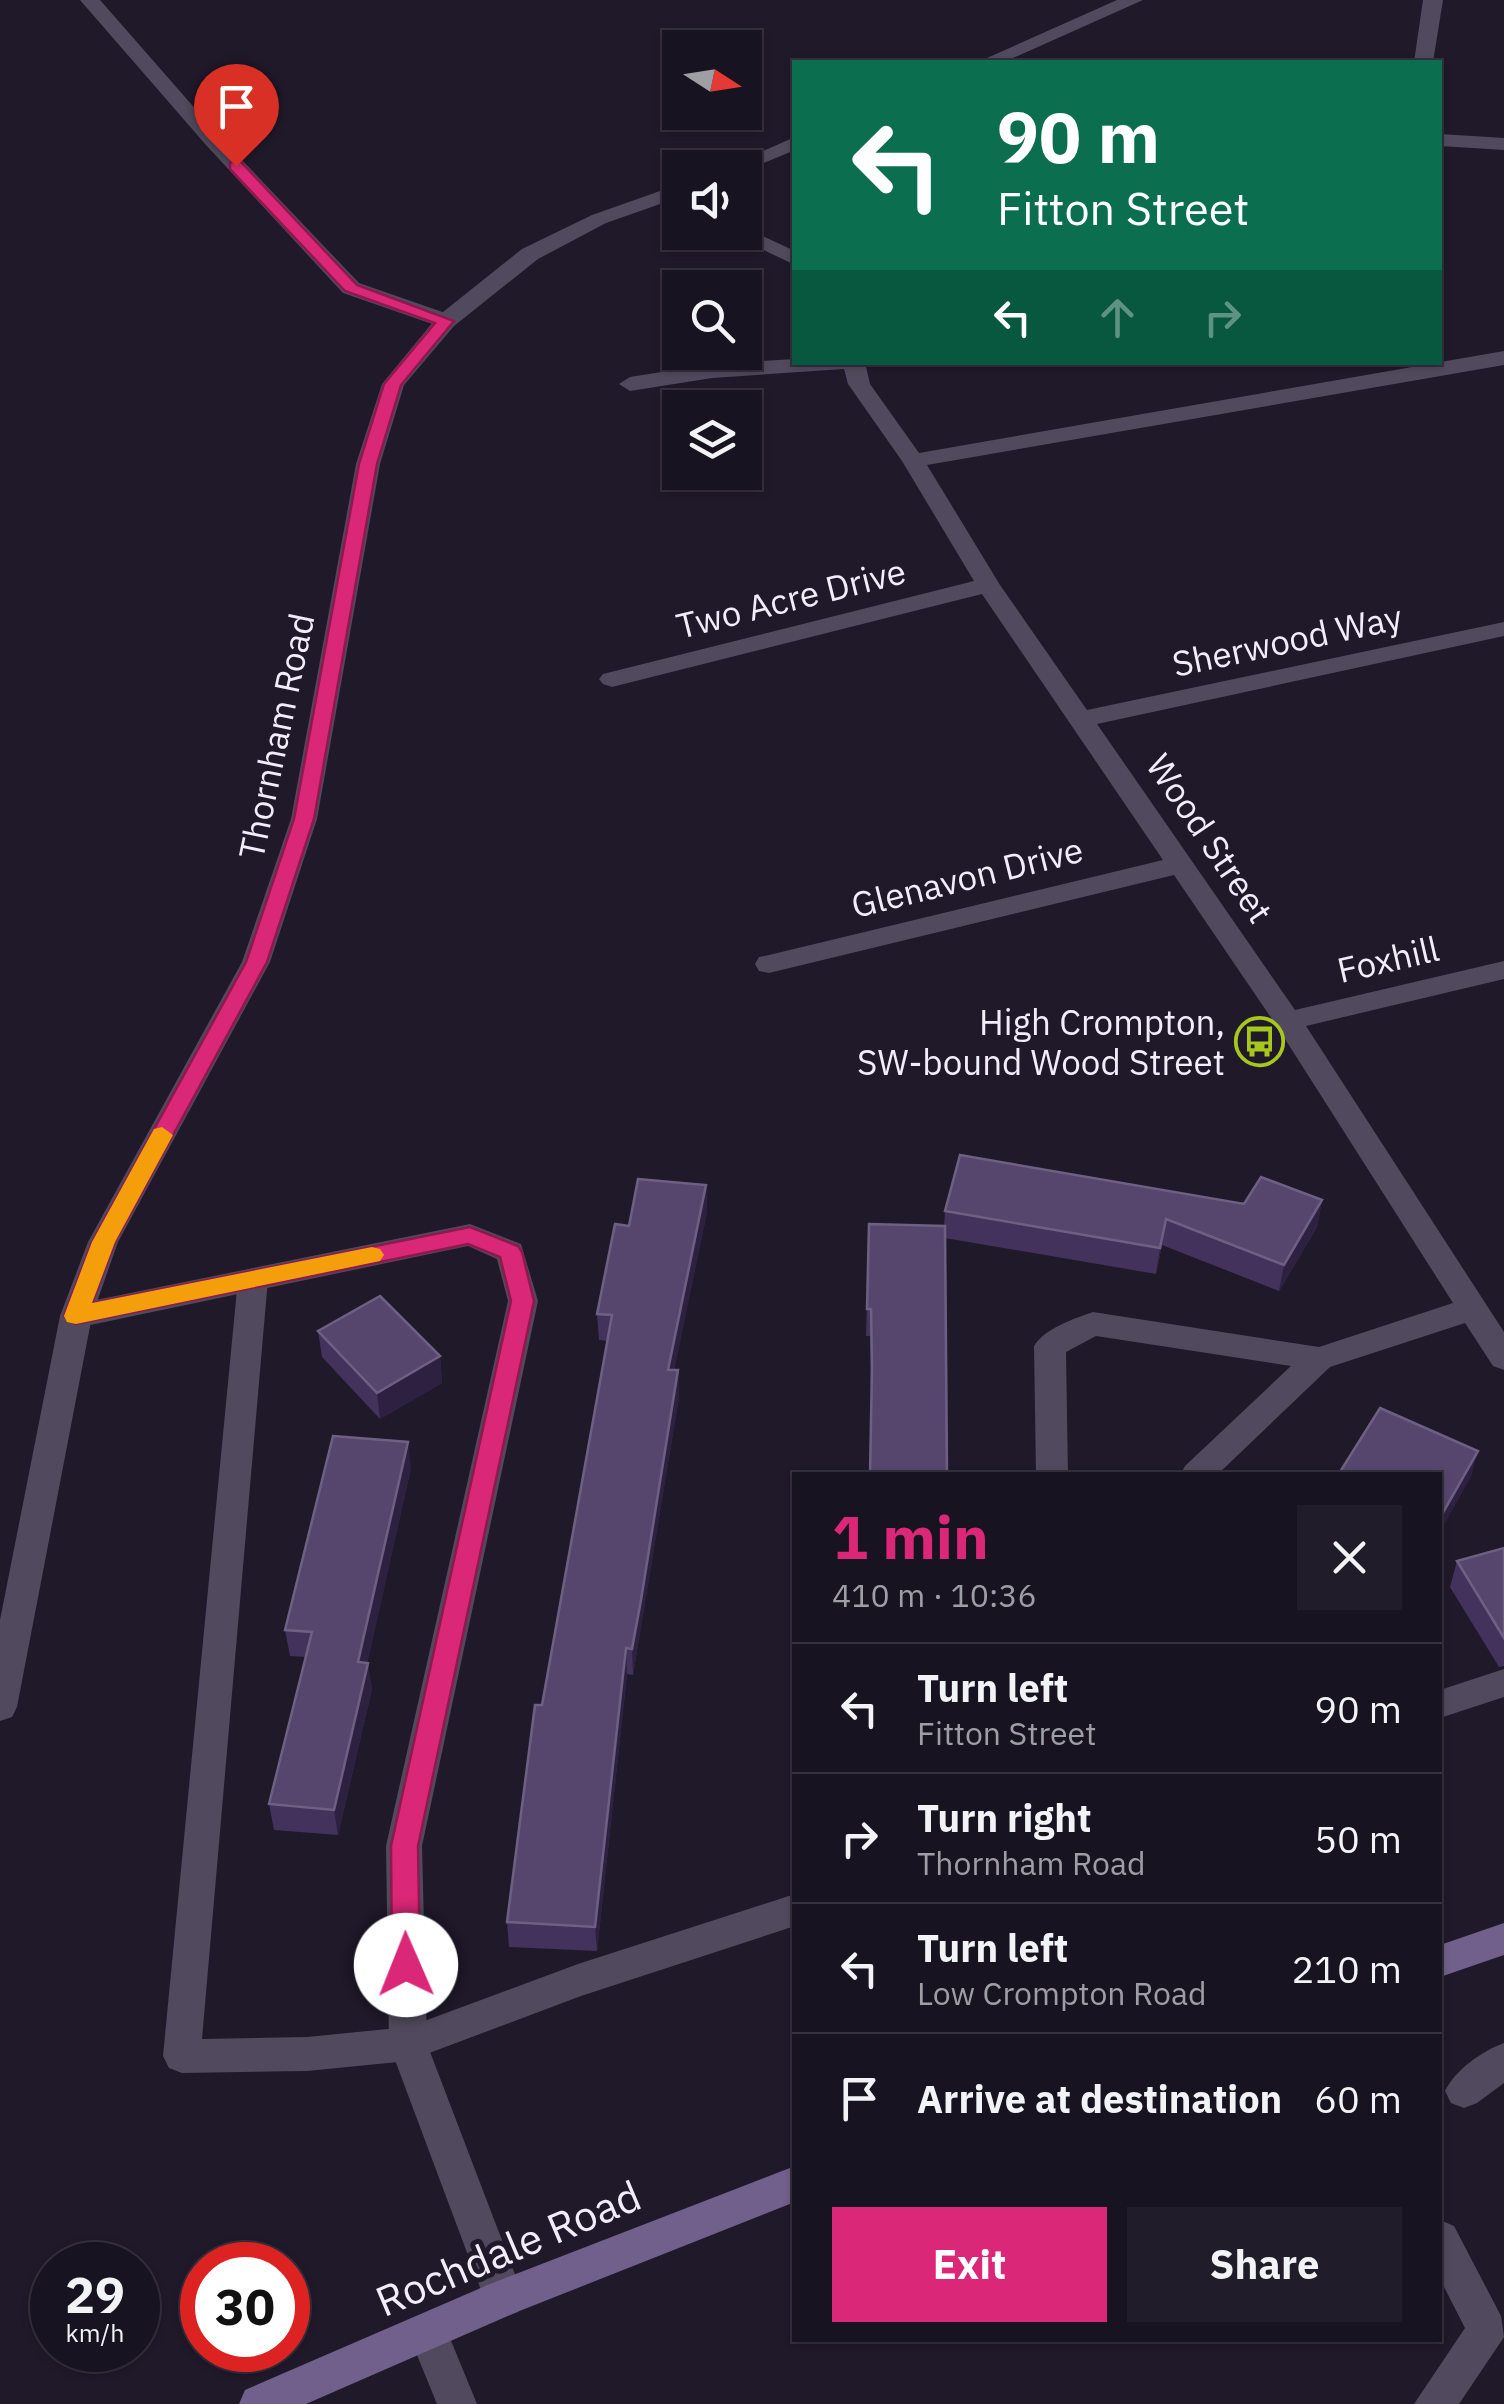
<!DOCTYPE html>
<html lang="en">
<head>
<meta charset="utf-8">
<style>
	:root { --surface:#171320; --page:#201c29; --text:#f1f3f6; --muted:#9e9ea5; --line:#36323e; --accent:#db2777 }
	body { margin:0; font-family:"IBM Plex Sans",sans-serif; background:var(--page); color:var(--text); height:100vh; display:flex; flex-direction:column; font-size:38px; white-space:nowrap }
	* { box-sizing:border-box; margin:0 }
	p { font-size:32px; color:var(--muted) }
	.icon { flex:none; width:55px; height:55px; fill:none; stroke:currentColor; stroke-width:2; stroke-linecap:round; stroke-linejoin:round }
	.map { position:relative; flex:1; overflow:hidden }
	.panel { position:absolute; left:792px; top:1472px; width:650px; height:870px; display:flex; flex-direction:column; background:var(--surface); border-radius:0px; box-shadow:0 2px 8px #0004,0 0 0 2px var(--line) }
	.panel>* { flex:none }
	.hud { position:absolute; left:792px; top:60px; width:650px; height:305px; border-radius:0px; box-shadow:0 2px 8px #0004,0 0 0 2px var(--line); background:#0b6e4f; color:#fff; overflow:hidden }
	.needle { width:65px; rotate:102deg }
	.tools { position:absolute; left:662px; top:30px; display:grid; gap:20px }
	.tools a { display:grid; place-items:center; width:100px; height:100px; border-radius:0px; background:var(--surface); box-shadow:0 2px 8px #0004,0 0 0 2px var(--line); font-size:50px }
	.speed { position:absolute; left:30px; top:2242px; display:flex; gap:20px; font-size:50px; font-weight:700; text-align:center }
	.speed>* { display:grid; place-content:center; width:130px; height:130px; border-radius:50%; background:var(--surface); box-shadow:0 2px 8px #0004,0 0 0 2px var(--line); line-height:1 }
	.speed small { font-size:25px; font-weight:400 }
	.speed .limit { border:15px solid #d22; background:#fff; color:#111 }
	.pin { position:absolute; display:grid; place-items:center; width:85px; height:85px; color:#fff; margin:-102px -42px; border-radius:50% 50% 50% 0; rotate:-45deg; box-shadow:0 0 10px #0007 }
	.pin .icon { rotate:45deg }
	.me { position:absolute; width:110px; margin:-55px; rotate:359deg; stroke-linejoin:round; filter:drop-shadow(0 0 8px #0008) }
	.turn { display:flex; align-items:center; gap:35px; height:210px; padding:0 40px; font-size:45px }
	.turn .icon { width:130px; height:130px; stroke-width:2.5 }
	.turn b { display:block; font-size:70px; line-height:85px }
	.lanes { display:flex; align-items:center; height:95px; padding:0 40px; background:#0003; justify-content:center; gap:50px; direction:ltr }
	.lanes .off { opacity:.35 }
	.round { display:grid; place-items:center; flex:none; width:105px; height:105px; border-radius:0px; background:var(--page) }
	.head { display:flex; align-items:center; justify-content:space-between; height:170px; padding:0 40px }
	h1 { font-size:60px; font-weight:700; line-height:75px; color:var(--accent) }
	.cta { display:flex; gap:20px; margin-top:auto; padding:20px 40px }
	.cta a { flex:1; height:115px; border-radius:0px; background:var(--accent); color:#fff; font-size:40px; font-weight:700; line-height:115px; text-align:center }
	.cta a+a { background:var(--page); color:var(--text) }
	ul { padding:0; list-style:none }
	li { display:flex; align-items:center; gap:30px; height:130px; padding:0 40px; border-top:2px solid var(--line) }
	li div { flex:1 }
	li b { display:block; font-size:38px }
	li em { font-style:normal }
	.map>svg:first-child { display:block }
	.lines { fill:none; stroke-linecap:round; stroke-linejoin:round }
	.service { fill:#514a5e; fill-rule:evenodd }
	.minor { fill:#514a5e; fill-rule:evenodd }
	.tertiary { fill:#514a5e; fill-rule:evenodd }
	.secondary { fill:#70608b; fill-rule:evenodd }
	.wall { fill:#43325c }
	.shaded-wall { fill:#2d2041 }
	.building { fill:#56466d; stroke:#6e6083; stroke-width:2.5 }
	.route { fill:#db2777; stroke:#8e194d; stroke-width:2.5 }
	.slow { fill:#f59e0b }
	.labels { text-anchor:middle; dominant-baseline:central; stroke-width:10; stroke-linejoin:round; paint-order:stroke }
	.street-label { font-size:35px; fill:#f1edf9; stroke:#1f192a }
	.poi-label { font-size:35px; fill:#f1edf9; stroke:#1f192a; text-anchor:end }
	.near-street-label { font-size:42px; fill:#f1edf9; stroke:#1f192a }
</style>
</head>
<body>
<div class="map">
<svg width="1504" height="2404" viewBox="0 0 1504 2404">
	<rect width="100%" height="100%" fill="#1f192a"/>
	<g class="lines">
		<!-- service -->
		<g class="service">
			<polygon points="253,1268 264,1271 268,1279 202,2039 307,2037 408,2027 578,1964 795,1894 795,1926 581,1996 408,2061 307,2071 182,2073 169,2068 163,2056 238,1279 242,1271"/>
			<polygon points="1504,1669 1504,1697 1440,1718 1440,1690"/>
			<path d="M 1504,2043 L 1504,2083 L 1477,2103 L 1464,2108 L 1451,2103 L 1445,2091 C 1455,2070 1482,2051 1504,2043 Z"/>
			<polygon points="1440,2220 1454,2226 1501,2316 1504,2337 1459,2404 1414,2404 1465,2328 1440,2279"/>
		</g>
		<!-- minor -->
		<g class="minor">
			<polygon points="80,0 100,0 220,137 359,283 454,316 457,321 454,326 438,326 343,293 206,145"/>
			<polygon points="1423,0 1443,0 1433,62 1414,62"/>
			<polygon points="1440,134 1504,138 1504,150 1440,146"/>
			<polygon points="662,191 680,198 680,212 652,197 655,193"/>
			<polygon points="745,228 795,251 795,265 726,232 745,232"/>
			<path d="M 1504,351 L 1504,365 L 927,465 L 1000,585 L 1087,710 L 1504,622 L 1504,636 L 1097,724 L 1295,1010 L 1504,961 L 1504,979 L 1306,1026 L 1504,1332 L 1504,1370 L 1493,1366 L 1465,1323 L 1330,1367 L 1217,1475 L 1180,1475 L 1185,1466 L 1291,1366 L 1096,1336 L 1066,1352 L 1068,1475 L 1036,1475 L 1034,1346 C 1044,1329 1075,1318 1093,1312 L 1319,1347 L 1453,1303 L 1278,1028 L 1174,875 L 769,973 L 759,971 L 755,964 L 759,957 L 769,955 L 1163,860 L 982,594 L 612,687 L 603,684 L 599,679 L 603,674 L 974,581 L 902,461 L 848,384 L 844,369 L 712,378 L 630,391 L 619,384 L 630,377 L 712,364 L 795,359 L 795,362 L 865,362 L 870,384 L 919,453 Z"/>
			<polygon points="470,1224 521,1244 538,1301 422,1846 427,2044 524,2298 518,2312 504,2317 490,2312 484,2298 389,2044 386,1846 508,1301 497,1259 468,1246 76,1328 65,1324 60,1316 65,1308 76,1304"/>
			<polygon points="428,2314 442,2319 477,2404 437,2404 408,2333 414,2319"/>
		</g>
		<!-- tertiary -->
		<g class="tertiary">
			<polygon points="1117,0 1143,0 1004,62 978,62"/>
			<polygon points="795,137 795,150 745,171 745,168 724,168"/>
			<polygon points="680,184 680,197 606,223 538,259 454,326 404,385 380,464 317,819 270,962 118,1242 92,1316 17,1707 12,1717 0,1721 0,1620 60,1316 88,1242 242,962 291,819 356,464 382,384 438,316 522,249 592,215"/>
		</g>
		<!-- secondary -->
		<g class="secondary">
			<polygon points="1504,1923 1504,1955 1440,1977 1440,1945"/>
			<polygon points="795,2166 795,2202 517,2312 306,2404 239,2404 245,2390 490,2284"/>
		</g>
	</g>
	<!-- wall -->
	<g class="wall">
		<polygon points="706,1185 707,1212 674,1370 678,1370 679,1397 633,1675 627,1674 597,1951 509,1947 507,1922 608,1341 599,1340 597,1314 629,1226"/>
		<polygon points="1322,1200 1317,1227 1279,1291 1162,1245 1156,1274 945,1238 871,1394 870,1336 866,1336 869,1224 944,1226 945,1211"/>
		<polygon points="318,1331 440,1356 442,1383 380,1419 322,1357"/>
		<polygon points="411,1468 367,1663 372,1689 338,1835 274,1830 269,1804 306,1657 290,1656 285,1630"/>
		<polygon points="1504,1548 1504,1666 1499,1667 1450,1587 1457,1561"/>
	</g>
	<!-- shaded-wall -->
	<g class="shaded-wall">
		<polygon points="706,1185 707,1212 669,1396 668,1370"/>
		<polygon points="1322,1200 1317,1227 1279,1291 1284,1265"/>
		<polygon points="1166,1219 1162,1245 1156,1274 1160,1248"/>
		<polygon points="440,1356 442,1383 380,1419 377,1393"/>
		<polygon points="678,1370 679,1397 633,1675 632,1649"/>
		<polygon points="408,1442 411,1468 362,1688 358,1662"/>
		<polygon points="1478,1451 1471,1477 1440,1532 1440,1518"/>
		<polygon points="626,1648 627,1674 597,1951 595,1927"/>
		<polygon points="368,1663 372,1689 338,1835 334,1810"/>
	</g>
	<!-- building -->
	<g class="building">
		<polygon points="960,1155 1244,1204 1261,1177 1322,1200 1284,1265 1166,1219 1160,1248 945,1211"/>
		<polygon points="638,1179 706,1185 668,1370 678,1370 641,1600 632,1649 626,1648 595,1927 507,1922 535,1705 542,1705 612,1315 597,1314 615,1224 629,1226"/>
		<polygon points="869,1224 945,1226 947,1475 870,1475 872,1367 871,1309 867,1309"/>
		<polygon points="380,1296 440,1356 377,1393 318,1331"/>
		<polygon points="1380,1408 1478,1451 1440,1518 1440,1475 1338,1475"/>
		<polygon points="333,1436 408,1442 358,1662 368,1663 334,1810 269,1804 312,1632 285,1630"/>
		<polygon points="1504,1548 1504,1638 1457,1561"/>
	</g>
	<!-- route -->
	<polygon class="route" points="230,162 241,162 357,285 454,321 401,385 377,464 314,819 267,962 115,1242 92,1303 470,1227 518,1246 522,1252 534,1301 418,1846 420,1965 416,1974 406,1977 396,1974 392,1965 391,1846 511,1301 500,1257 468,1244 76,1324 64,1316 92,1242 246,962 294,819 359,464 384,384 435,323 345,291 230,169"/>
	<!-- slow -->
	<polygon class="slow" points="162,1127 173,1135 115,1242 92,1303 372,1247 380,1249 384,1255 380,1261 76,1324 67,1322 64,1316 92,1242 154,1129"/>
	<!-- icons -->
	<defs>
		<symbol id="bus-ring" viewBox="-11 -11 22 22"><circle r="9.5" fill="#1f192a" stroke="#a8c71d" stroke-width="1.5"/><path d="M-5-6H5V4H4V6H2V4H-2V6H-4V4H-5ZM-3.5-4V0h7V-4ZM-3.5 1.2v1.5H-2V1.2ZM2 1.2v1.5H3.5V1.2Z" fill="#a8c71d"/></symbol>
	</defs>
	<g fill-rule="evenodd">
		<use href="#bus-ring" x="1232" y="1014" width="55" height="55"/>
	</g>
	<g class="labels">
		<!-- street labels -->
		<g class="street-label">
			<text transform="translate(791 598) rotate(-14)">Two Acre Drive</text>
			<text transform="translate(1287 640) rotate(-12)">Sherwood Way</text>
			<text transform="translate(276 736) rotate(-78)">Thornham Road</text>
			<text transform="translate(1210 838) rotate(56)">Wood Street</text>
			<text transform="translate(967 877) rotate(-14)">Glenavon Drive</text>
			<text transform="translate(1388 959) rotate(-13)">Foxhill</text>
		</g>
		<!-- poi labels -->
		<g class="poi-label">
			<text x="1225" y="1022">High Crompton,<tspan x="1225" dy="40">SW-bound Wood Street</tspan></text>
		</g>
		<!-- near-street labels -->
		<g class="near-street-label">
			<text transform="translate(508 2248) rotate(-23)">Rochdale Road</text>
		</g>
	</g>
</svg>
<div class="tools">
<a><svg class="needle" viewBox="-14 -14 28 28"><path d="M0-13l5 13h-10z" fill="#e53935"/><path d="M0 13l5-13h-10z" fill="#9e9ea5"/></svg></a>
<a><svg class="icon" aria-label="sound" viewBox="0 0 24 24"><path d="M4 9h4l5-4v14l-5-4H4zM17 9q2 3 0 6"/></svg></a>
<a><svg class="icon" aria-label="search" viewBox="0 0 24 24"><circle cx="10" cy="10" r="6"/><path d="M15 15l6 6"/></svg></a>
<a><svg class="icon" aria-label="layers" viewBox="0 0 24 24"><path d="M12 4l9 5-9 5-9-5zM3 14l9 5 9-5"/></svg></a>
</div>
<div class="speed"><div>29<small>km/h</small></div><div class="limit">30</div></div>
<div class="pin" style="left:236px;top:166px;background:#d93025"><svg class="icon" aria-label="arrive" viewBox="0 0 24 24"><path d="M6 21V4h12l-3 4 3 4H6"/></svg></div>
<svg class="me" style="left:406px;top:1965px" viewBox="-20 -20 40 40"><circle r="19" fill="#fff"/><path d="M0-13L10 11 0 6-10 11z" fill="#db2777"/></svg>
<div class="hud">
<div class="turn"><svg class="icon" aria-label="left" viewBox="0 0 24 24"><path d="M17 20v-9H6M10 6l-5 5 5 5"/></svg><div><b>90 m</b>Fitton Street</div></div>
<div class="lanes"><svg class="icon" aria-label="left" viewBox="0 0 24 24"><path d="M17 20v-9H6M10 6l-5 5 5 5"/></svg><svg class="icon off" aria-label="ahead" viewBox="0 0 24 24"><path d="M12 20V5M6 11l6-6 6 6"/></svg><svg class="icon off" aria-label="right" viewBox="0 0 24 24"><path d="M7 20v-9h11M14 6l5 5-5 5"/></svg></div>
</div>
<section class="panel">
<div class="head"><div><h1>1 min</h1><p>410 m · 10:36</p></div><a class="round"><svg class="icon" aria-label="close" viewBox="0 0 24 24"><path d="M6 6l12 12M18 6L6 18"/></svg></a></div>
<ul>
<li><svg class="icon" aria-label="left" viewBox="0 0 24 24"><path d="M17 20v-9H6M10 6l-5 5 5 5"/></svg><div><b>Turn left</b><p>Fitton Street</p></div><em>90 m</em></li>
<li><svg class="icon" aria-label="right" viewBox="0 0 24 24"><path d="M7 20v-9h11M14 6l5 5-5 5"/></svg><div><b>Turn right</b><p>Thornham Road</p></div><em>50 m</em></li>
<li><svg class="icon" aria-label="left" viewBox="0 0 24 24"><path d="M17 20v-9H6M10 6l-5 5 5 5"/></svg><div><b>Turn left</b><p>Low Crompton Road</p></div><em>210 m</em></li>
<li><svg class="icon" aria-label="arrive" viewBox="0 0 24 24"><path d="M6 21V4h12l-3 4 3 4H6"/></svg><div><b>Arrive at destination</b></div><em>60 m</em></li>
</ul>
<div class="cta"><a>Exit</a><a>Share</a></div>
</section>
</div>
</body>
</html>
